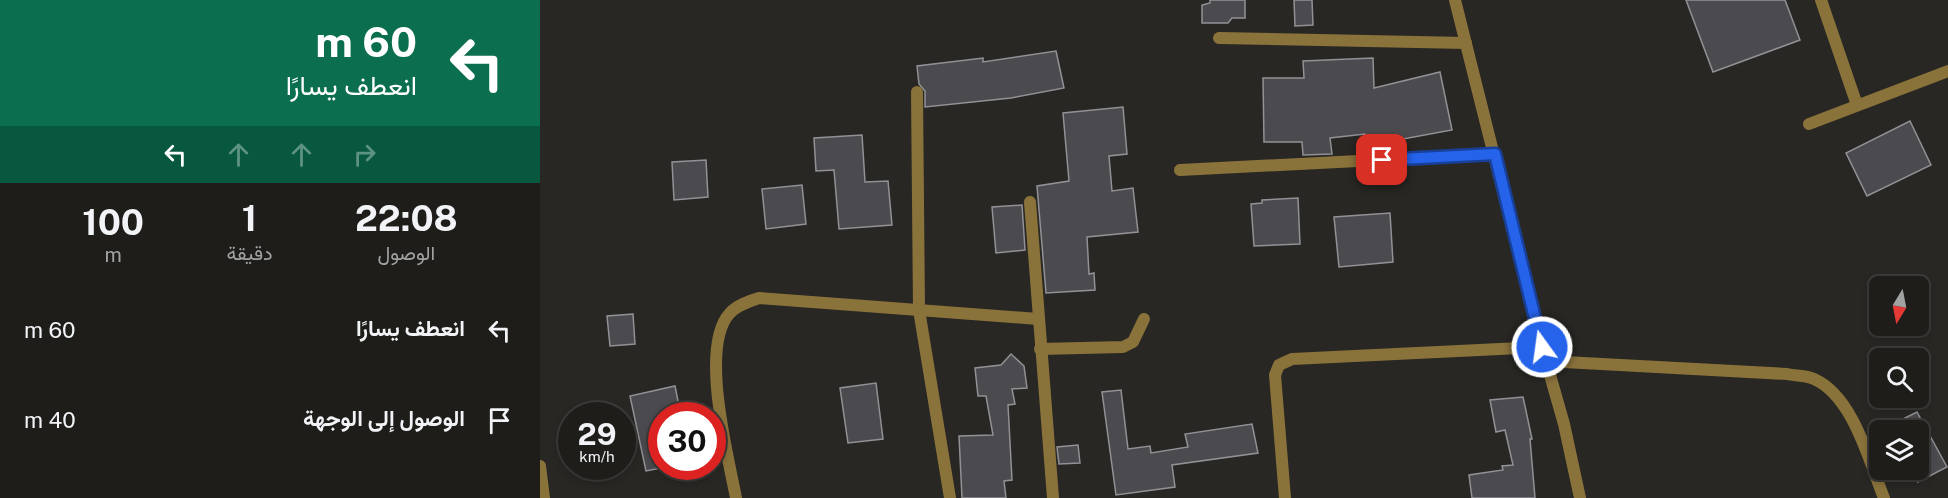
<!DOCTYPE html>
<html lang="ar">
<head>
<meta charset="utf-8">
<style>
	:root { --surface:#1e1d1a; --page:#262623; --text:#f1f3f6; --muted:#a1a2a2; --line:#3c3b39 }
	body { margin:0; font-family:"Public Sans",Vazirmatn,sans-serif; background:var(--page); color:var(--text); direction:rtl; height:100vh; display:flex; flex-direction:column; font-size:22px; white-space:nowrap }
	* { box-sizing:border-box; margin:0 }
	p { font-size:20px; color:var(--muted) }
	.icon { flex:none; width:33px; height:33px; fill:none; stroke:currentColor; stroke-width:2; stroke-linecap:round; stroke-linejoin:round }
	.map { position:relative; flex:1; overflow:hidden; direction:ltr }
	.details { display:flex; flex-direction:column; background:var(--surface); width:540px }
	.details>* { flex:none }
	.guide { background:#0b6e4f; color:#fff; overflow:hidden }
	.needle { width:39px; rotate:190deg }
	.tools { position:absolute; left:1329px; top:276px; display:grid; gap:12px }
	.tools a { display:grid; place-items:center; width:60px; height:60px; border-radius:9px; background:var(--surface); box-shadow:0 3px 9px #0003,0 0 0 2px var(--line); font-size:30px }
	.speed { position:absolute; left:18px; top:402px; display:flex; gap:12px; font-size:30px; font-weight:700; text-align:center }
	.speed>* { display:grid; place-content:center; width:78px; height:78px; border-radius:50%; background:var(--surface); box-shadow:0 3px 9px #0003,0 0 0 2px var(--line); line-height:1 }
	.speed small { font-size:15px; font-weight:400 }
	.speed .limit { border:9px solid #d22; background:#fff; color:#111 }
	.pin { position:absolute; display:grid; place-items:center; width:51px; height:51px; color:#fff; margin:-26px; border-radius:12px; box-shadow:0 3px 9px #0006 }
	.me { position:absolute; width:66px; margin:-33px; rotate:346deg; stroke-linejoin:round; filter:drop-shadow(0 0 4px #0008) }
	.turn { display:flex; align-items:center; gap:21px; height:126px; padding:0 24px; font-size:27px }
	.turn .icon { width:78px; height:78px; stroke-width:2.5 }
	.turn b { display:block; font-size:42px; line-height:51px }
	.lanes { display:flex; align-items:center; height:57px; padding:0 24px; background:#0003; justify-content:center; gap:30px; direction:ltr }
	.lanes .off { opacity:.35 }
	.eta { display:flex; justify-content:space-evenly; align-items:center; height:102px; text-align:center }
	.eta b { font-size:36px; font-weight:700; line-height:42px }
	ul { padding:0; list-style:none }
	li { display:flex; align-items:center; gap:18px; height:90px; padding:0 24px }
	li div { flex:1 }
	li b { display:block; font-size:22px }
	li em { font-style:normal }
	main { display:flex; flex:1; min-height:0 }
	.map>svg:first-child { display:block }
	.building { fill:#4b4a4f; stroke:#929196; stroke-width:1.5 }
	.lines { fill:none; stroke-linecap:round; stroke-linejoin:round }
	.lane { stroke:#8a723b; stroke-width:12 }
	.street { stroke:#8a723b; stroke-width:12 }
	.route-casing { stroke:#184099; stroke-width:15 }
	.route { stroke:#2563eb; stroke-width:10 }
</style>
</head>
<body>
<main>
<div class="map">
<svg width="1408" height="498" viewBox="0 0 1408 498">
	<rect width="100%" height="100%" fill="#282723"/>
	<!-- building -->
	<g class="building">
		<polygon points="670,0 705,0 705,18 692,18 688,23 662,23 662,5 670,3"/>
		<polygon points="754,0 772,0 773,25 755,26"/>
		<polygon points="1146,0 1245,0 1260,40 1173,72"/>
		<polygon points="516,51 524,88 471,98 385,107 385,91 379,84 377,66 443,58 443,62"/>
		<polygon points="833,58 834,88 900,72 912,130 863,139 829,149 825,134 790,138 792,154 763,155 762,142 724,142 723,78 764,78 763,61"/>
		<polygon points="583,107 587,154 569,156 572,191 593,188 598,232 547,237 549,274 554,273 555,290 506,293 497,186 529,181 523,113"/>
		<polygon points="1370,121 1391,165 1327,196 1306,153"/>
		<polygon points="322,135 325,182 348,181 352,225 299,229 294,170 276,171 274,138"/>
		<polygon points="166,160 168,197 134,200 132,162"/>
		<polygon points="262,185 266,224 226,229 222,189"/>
		<polygon points="758,198 760,244 714,246 711,204 722,203 722,200"/>
		<polygon points="482,205 485,250 456,253 452,207"/>
		<polygon points="850,213 853,262 799,267 794,217"/>
		<polygon points="93,314 95,344 70,346 67,316"/>
		<polygon points="471,354 484,366 487,388 472,389 475,404 468,405 472,480 464,481 466,498 422,498 419,436 453,435 446,396 438,396 435,368 461,365"/>
		<polygon points="336,383 343,439 308,443 300,388"/>
		<polygon points="135,386 141,416 122,416 122,468 106,471 90,396"/>
		<polygon points="581,390 588,449 610,446 611,453 648,447 645,434 712,424 718,453 632,465 635,487 576,495 562,392"/>
		<polygon points="983,397 992,439 990,439 995,498 932,498 929,475 963,470 962,466 973,465 965,430 956,432 950,400"/>
		<polygon points="1377,412 1407,467 1378,482 1378,430 1341,430"/>
		<polygon points="538,445 540,463 519,464 517,447"/>
	</g>
	<g class="lines">
		<!-- lane -->
		<g class="lane">
			<polyline points="1281,0 1317,105"/>
			<polyline points="1269,124 1408,71"/>
			<path d="M 1006,361 L 1247,374 C 1255,376 1267,375 1274,379 C 1313,396 1329,461 1344,498"/>
		</g>
		<!-- street -->
		<g class="street">
			<polyline points="915,0 1002,347 1024,424 1040,498"/>
			<polyline points="679,38 926,43"/>
			<polyline points="377,92 379,310 410,498"/>
			<polyline points="640,170 955,154"/>
			<polyline points="490,202 513,498"/>
			<polyline points="500,349 583,347 593,342 604,319"/>
			<polyline points="0,466 4,498"/>
			<path d="M 196,498 C 188,455 159,346 190,313 C 197,305 210,301 219,298 L 498,319"/>
			<polyline points="745,498 735,375 739,365 752,359 1002,347"/>
		</g>
	</g>
	<g class="lines">
		<defs>
			<polyline id="route" points="842,160 955,154 1002,347"/>
		</defs>
		<!-- route casing -->
		<use href="#route" class="route-casing"/>
		<!-- route -->
		<use href="#route" class="route"/>
	</g>
</svg>
<div class="tools">
<a><svg class="needle" viewBox="-14 -14 28 28"><path d="M0-13l5 13h-10z" fill="#e53935"/><path d="M0 13l5-13h-10z" fill="#a1a2a2"/></svg></a>
<a><svg class="icon" aria-label="search" viewBox="0 0 24 24"><circle cx="10" cy="10" r="6"/><path d="M15 15l6 6"/></svg></a>
<a><svg class="icon" aria-label="layers" viewBox="0 0 24 24"><path d="M12 4l9 5-9 5-9-5zM3 14l9 5 9-5"/></svg></a>
</div>
<div class="speed"><div>29<small>km/h</small></div><div class="limit">30</div></div>
<div class="pin" style="left:842px;top:160px;background:#d93025"><svg class="icon" aria-label="arrive" viewBox="0 0 24 24"><path d="M6 21V4h12l-3 4 3 4H6"/></svg></div>
<svg class="me" style="left:1002px;top:347px" viewBox="-20 -20 40 40"><circle r="17" fill="#2563eb" stroke="#fff" stroke-width="3"/><path d="M0-11L8 9 0 5-8 9z" fill="#fff"/></svg>
</div>
<section class="details">
<div class="guide">
<div class="turn"><svg class="icon" aria-label="left" viewBox="0 0 24 24"><path d="M17 20v-9H6M10 6l-5 5 5 5"/></svg><div><b>60 m</b>انعطف يسارًا</div></div>
<div class="lanes"><svg class="icon" aria-label="left" viewBox="0 0 24 24"><path d="M17 20v-9H6M10 6l-5 5 5 5"/></svg><svg class="icon off" aria-label="ahead" viewBox="0 0 24 24"><path d="M12 20V5M6 11l6-6 6 6"/></svg><svg class="icon off" aria-label="ahead" viewBox="0 0 24 24"><path d="M12 20V5M6 11l6-6 6 6"/></svg><svg class="icon off" aria-label="right" viewBox="0 0 24 24"><path d="M7 20v-9h11M14 6l5 5-5 5"/></svg></div>
</div>
<div class="eta">
<div><b>22:08</b><p>الوصول</p></div>
<div><b>1</b><p>دقيقة</p></div>
<div><b>100</b><p>m</p></div>
</div>
<ul>
<li><svg class="icon" aria-label="left" viewBox="0 0 24 24"><path d="M17 20v-9H6M10 6l-5 5 5 5"/></svg><div><b>انعطف يسارًا</b></div><em>60 m</em></li>
<li><svg class="icon" aria-label="arrive" viewBox="0 0 24 24"><path d="M6 21V4h12l-3 4 3 4H6"/></svg><div><b>الوصول إلى الوجهة</b></div><em>40 m</em></li>
</ul>
</section>
</main>
</body>
</html>
